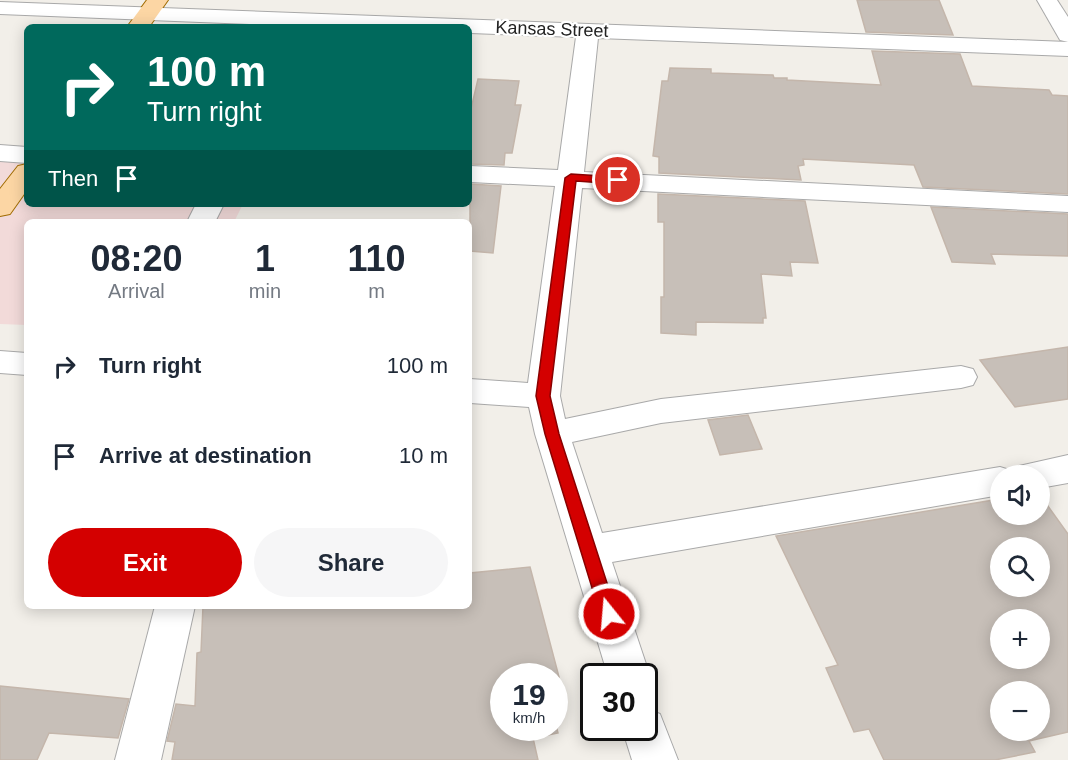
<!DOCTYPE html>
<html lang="en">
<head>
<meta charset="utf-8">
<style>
	:root { --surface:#fff; --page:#f6f6f7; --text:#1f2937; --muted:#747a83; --accent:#d40000 }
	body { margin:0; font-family:Arial,sans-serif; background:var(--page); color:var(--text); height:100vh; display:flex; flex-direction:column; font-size:22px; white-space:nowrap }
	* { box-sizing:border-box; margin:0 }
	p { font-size:20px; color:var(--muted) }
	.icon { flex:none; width:33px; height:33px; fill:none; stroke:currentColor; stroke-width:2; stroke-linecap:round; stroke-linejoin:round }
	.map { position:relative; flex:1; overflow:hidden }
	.drawer { position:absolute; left:24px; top:219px; width:448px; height:390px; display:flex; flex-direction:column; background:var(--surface); border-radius:9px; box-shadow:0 3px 15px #0003 }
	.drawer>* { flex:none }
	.banner { position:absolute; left:24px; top:24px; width:448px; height:183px; border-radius:9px; box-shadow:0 3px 15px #0003; background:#00695c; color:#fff; overflow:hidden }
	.tools { position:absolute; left:990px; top:465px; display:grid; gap:12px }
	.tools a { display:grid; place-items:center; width:60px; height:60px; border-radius:50%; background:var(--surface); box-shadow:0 3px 15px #0003; font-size:30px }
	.speed { position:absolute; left:490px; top:663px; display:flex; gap:12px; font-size:30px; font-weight:700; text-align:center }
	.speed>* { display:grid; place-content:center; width:78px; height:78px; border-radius:50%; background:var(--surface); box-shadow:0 3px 15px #0003; line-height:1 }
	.speed small { font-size:15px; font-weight:400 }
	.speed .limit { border:3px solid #111; border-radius:9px; background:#fff; color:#111 }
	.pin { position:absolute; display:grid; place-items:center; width:51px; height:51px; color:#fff; margin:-26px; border:3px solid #fff; border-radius:50%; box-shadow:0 2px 6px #0007 }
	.me { position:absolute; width:66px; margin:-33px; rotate:343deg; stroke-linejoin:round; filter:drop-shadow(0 0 4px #0008) }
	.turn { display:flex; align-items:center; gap:21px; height:126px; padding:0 24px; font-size:27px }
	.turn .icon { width:78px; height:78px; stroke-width:2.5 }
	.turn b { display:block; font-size:42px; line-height:51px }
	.then { display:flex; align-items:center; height:57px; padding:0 24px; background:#0003; gap:12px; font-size:22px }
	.eta { display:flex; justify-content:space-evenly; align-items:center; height:102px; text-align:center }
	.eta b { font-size:36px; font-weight:600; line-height:42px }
	.primary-button { display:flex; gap:12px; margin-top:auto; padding:12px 24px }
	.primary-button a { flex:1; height:69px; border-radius:36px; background:var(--accent); color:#fff; font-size:24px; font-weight:600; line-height:69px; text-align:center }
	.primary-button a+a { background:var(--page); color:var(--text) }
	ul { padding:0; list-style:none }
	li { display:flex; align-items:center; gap:18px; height:90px; padding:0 24px }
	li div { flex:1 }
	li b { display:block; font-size:22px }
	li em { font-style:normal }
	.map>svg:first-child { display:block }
	.commercial { fill:#f2dad9 }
	.building { fill:#c7bfb8; stroke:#c4b6ab; stroke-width:1.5; fill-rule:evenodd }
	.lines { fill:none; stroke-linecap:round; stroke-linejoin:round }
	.minor-casing { stroke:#a9a9a9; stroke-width:2 }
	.major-casing { stroke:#a06b00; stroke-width:2 }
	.minor { fill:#fff; fill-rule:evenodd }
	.major { fill:#fcd6a4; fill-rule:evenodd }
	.route { fill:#d40000; stroke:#8a0000; stroke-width:1.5 }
	.labels { text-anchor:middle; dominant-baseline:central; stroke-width:4.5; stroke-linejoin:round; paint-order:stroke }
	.far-street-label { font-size:18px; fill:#222; stroke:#fff }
</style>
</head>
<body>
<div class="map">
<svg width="1068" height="760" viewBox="0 0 1068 760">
	<rect width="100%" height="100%" fill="#f2efe9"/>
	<!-- commercial -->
	<polygon class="commercial" points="0,157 27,159 27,204 243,204 234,222 27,222 27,325 0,324"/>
	<!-- building -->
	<g class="building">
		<polygon points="857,0 939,0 953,35 866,32"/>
		<polygon points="872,51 960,54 972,86 1049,90 1052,95 1068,96 1068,194 923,187 914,165 803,159 804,165 798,166 801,180 659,173 659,157 653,156 662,81 668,81 670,68 711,69 711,73 773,75 774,78 787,78 787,80 881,85"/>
		<polygon points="478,79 519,81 515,105 521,105 512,153 505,153 504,165 470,164 470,113"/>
		<polygon points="470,184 501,186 493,253 470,251"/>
		<polygon points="658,194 805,201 818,263 790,262 792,276 761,274 766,318 763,318 763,323 696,322 696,335 661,333 661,297 664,297 664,222 658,222"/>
		<polygon points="931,207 1068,214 1068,256 991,254 995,264 952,262"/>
		<polygon points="1068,347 1068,399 1015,407 980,360"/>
		<polygon points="748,415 762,449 720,455 708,420"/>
		<path d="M 1040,495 L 1068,534 L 1068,732 L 1029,741 L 1035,752 L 995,760 L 884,760 L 869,729 L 854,732 L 826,668 L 838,665 L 776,536 L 1000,499 L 1000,514 L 1040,514 ZM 1000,548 L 1040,548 L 1040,586 L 1000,586 ZM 1000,620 L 1040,620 L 1040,658 L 1000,658 ZM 1000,692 L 1040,692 L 1040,730 L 1000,730 Z"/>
		<polygon points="530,567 559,677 504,676 504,728 555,728 555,722 558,733 533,738 538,760 172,760 175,742 167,741 176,704 195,706 197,653 201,652 203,606 470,606 470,573"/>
		<polygon points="0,686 129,699 118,738 49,733 37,760 0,760"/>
	</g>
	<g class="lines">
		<defs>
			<g id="minor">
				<polygon points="1037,0 1057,0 1068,17 1068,42 1060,40"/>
				<polygon points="0,2 1068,42 1068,56 598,38 584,172 1068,196 1068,212 582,188 560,396 565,419 661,399 961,366 973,369 977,377 973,385 961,388 661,423 572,442 602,533 1000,467 1013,471 1015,475 1019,466 1068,455 1068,483 1040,488 1040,476 1000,476 1000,495 612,562 650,676 645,687 645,676 608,676 535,434 529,407 470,403 470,379 528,383 555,186 470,182 470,166 558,170 576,37 470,33 470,27 326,27 0,14"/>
				<polygon points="0,145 27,147 27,163 0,161"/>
				<polygon points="196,204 224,204 215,222 187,222"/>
				<polygon points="0,351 27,353 27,375 0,373"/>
				<polygon points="155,606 195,606 161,760 115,760"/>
				<polygon points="645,708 660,714 678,760 632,760 622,728 645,728"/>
			</g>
			<g id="major">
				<polygon points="147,0 168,0 149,27 127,27"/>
				<polygon points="27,164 27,190 10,214 0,216 0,189 18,166"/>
			</g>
		</defs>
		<!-- minor casing -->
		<use href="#minor" class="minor-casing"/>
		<!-- major casing -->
		<use href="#major" class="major-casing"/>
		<!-- minor -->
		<use href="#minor" class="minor"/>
		<!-- major -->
		<use href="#major" class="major"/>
	</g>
	<!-- route -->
	<polygon class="route" points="571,174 618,177 624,180 618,184 576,181 550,396 559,434 617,614 615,619 609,621 603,619 600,614 545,434 536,396 565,178"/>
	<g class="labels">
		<!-- far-street labels -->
		<g class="far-street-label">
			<text transform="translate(552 29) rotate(2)">Kansas Street</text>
		</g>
	</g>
</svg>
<div class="tools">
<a><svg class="icon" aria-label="sound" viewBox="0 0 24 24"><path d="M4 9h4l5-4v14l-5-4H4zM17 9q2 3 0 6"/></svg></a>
<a><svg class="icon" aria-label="search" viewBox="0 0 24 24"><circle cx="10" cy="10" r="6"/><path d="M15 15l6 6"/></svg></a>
<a>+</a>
<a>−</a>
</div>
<div class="speed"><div>19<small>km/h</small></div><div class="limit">30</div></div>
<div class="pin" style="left:618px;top:180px;background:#d93025"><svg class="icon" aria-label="arrive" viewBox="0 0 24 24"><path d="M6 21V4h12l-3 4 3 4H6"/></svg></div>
<svg class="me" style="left:609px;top:614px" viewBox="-20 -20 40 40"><circle r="17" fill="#d40000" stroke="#fff" stroke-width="3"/><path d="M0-11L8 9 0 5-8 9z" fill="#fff"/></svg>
<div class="banner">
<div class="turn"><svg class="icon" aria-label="right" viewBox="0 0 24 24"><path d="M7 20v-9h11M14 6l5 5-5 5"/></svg><div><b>100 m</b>Turn right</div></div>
<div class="then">Then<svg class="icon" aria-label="arrive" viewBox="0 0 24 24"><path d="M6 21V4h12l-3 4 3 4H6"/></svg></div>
</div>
<section class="drawer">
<div class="eta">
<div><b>08:20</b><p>Arrival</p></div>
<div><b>1</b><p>min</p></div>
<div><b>110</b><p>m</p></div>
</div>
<ul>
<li><svg class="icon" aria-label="right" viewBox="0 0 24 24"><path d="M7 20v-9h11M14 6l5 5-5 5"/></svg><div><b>Turn right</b></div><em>100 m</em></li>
<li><svg class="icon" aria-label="arrive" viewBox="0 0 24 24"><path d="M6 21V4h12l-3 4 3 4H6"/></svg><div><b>Arrive at destination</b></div><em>10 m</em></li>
</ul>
<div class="primary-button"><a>Exit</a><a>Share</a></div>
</section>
</div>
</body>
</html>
